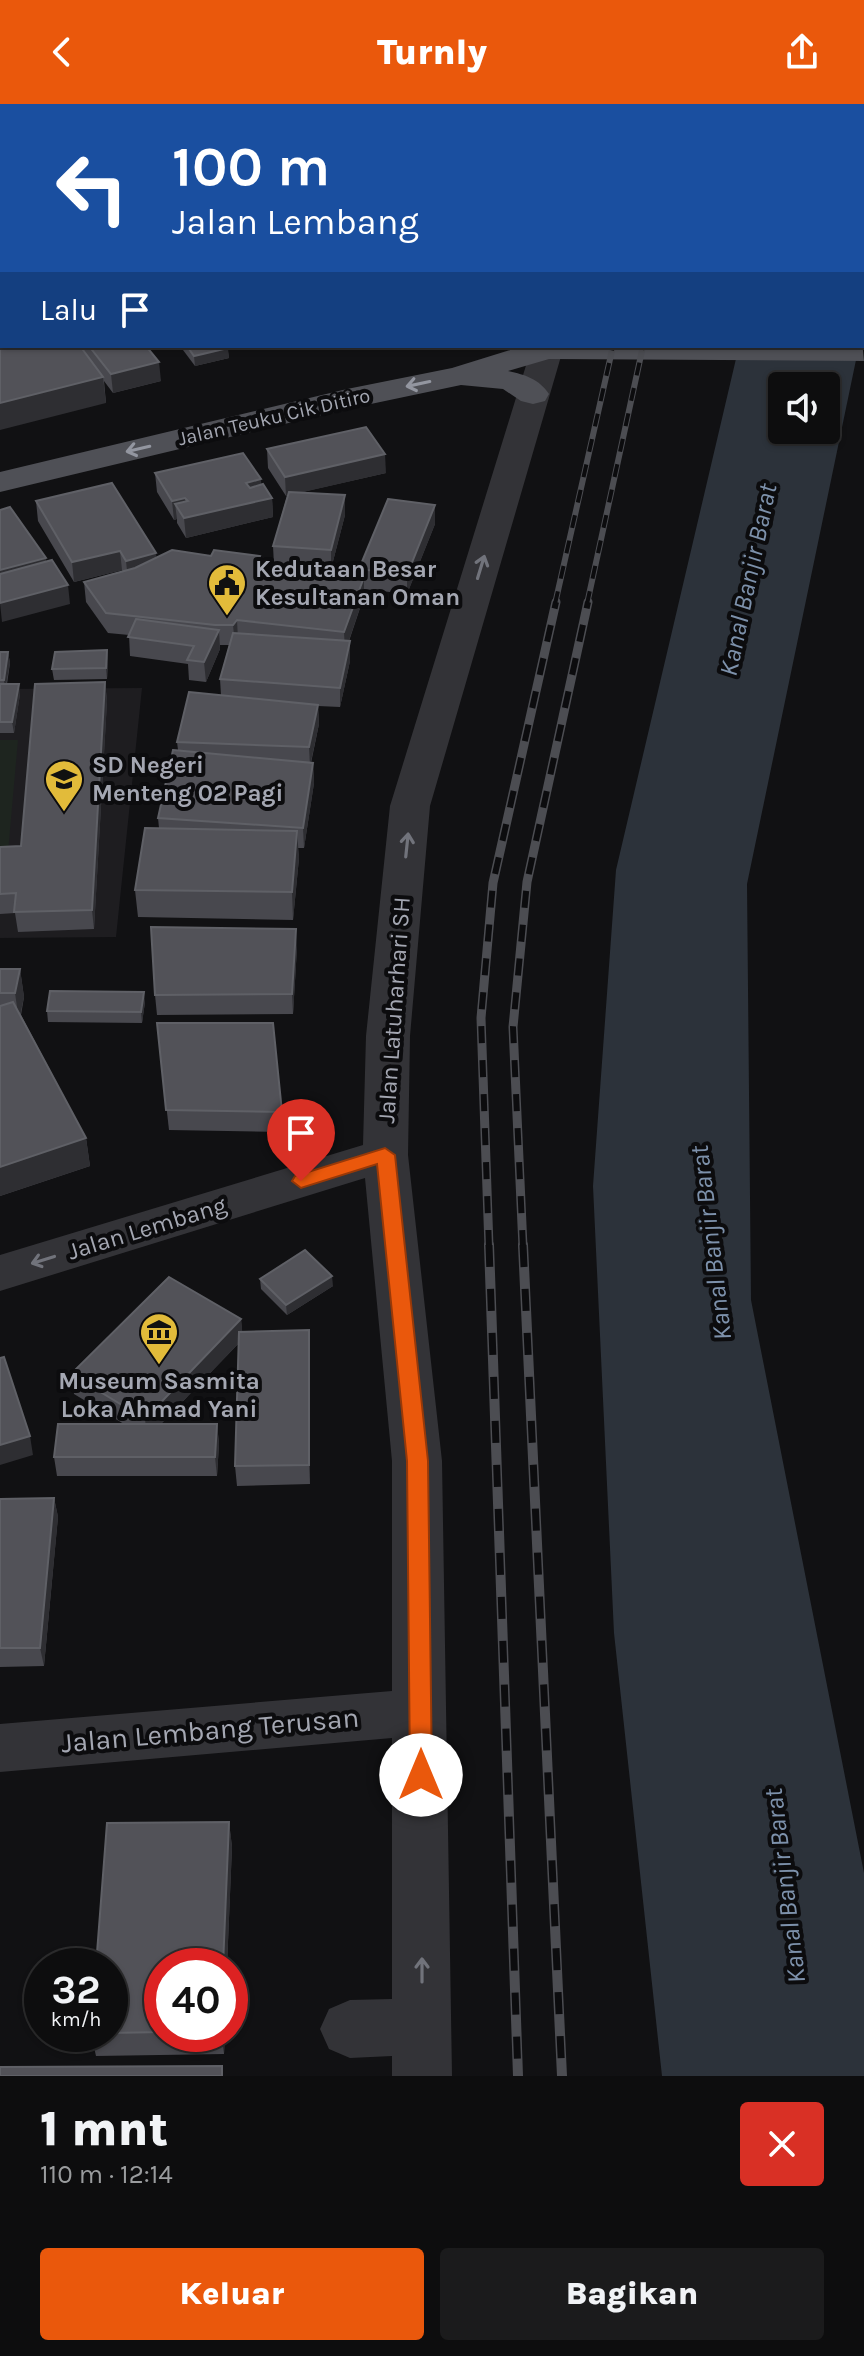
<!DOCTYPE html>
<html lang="id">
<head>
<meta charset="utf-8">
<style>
	:root { --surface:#0d0d0e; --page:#1b1b1c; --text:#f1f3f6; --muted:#9a9c9e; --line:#2d2d2e; --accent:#ea580c }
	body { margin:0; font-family:Karla,sans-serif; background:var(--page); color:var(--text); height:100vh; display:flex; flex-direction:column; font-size:30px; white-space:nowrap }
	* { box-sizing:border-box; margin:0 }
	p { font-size:26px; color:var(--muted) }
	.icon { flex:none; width:44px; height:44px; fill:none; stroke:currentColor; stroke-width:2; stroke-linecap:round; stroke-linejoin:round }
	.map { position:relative; height:1972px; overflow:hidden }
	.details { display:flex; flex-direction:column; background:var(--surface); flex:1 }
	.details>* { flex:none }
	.banner { position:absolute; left:0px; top:0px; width:864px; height:244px; box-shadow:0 2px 6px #0004,0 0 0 2px var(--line); background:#1a4fa0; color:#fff; overflow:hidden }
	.tools { position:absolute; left:768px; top:268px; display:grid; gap:16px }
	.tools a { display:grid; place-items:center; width:72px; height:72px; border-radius:8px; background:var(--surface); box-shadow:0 2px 6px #0004,0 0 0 2px var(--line); font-size:40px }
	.speed { position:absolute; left:24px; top:1844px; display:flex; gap:16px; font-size:40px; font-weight:700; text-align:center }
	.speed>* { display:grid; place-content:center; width:104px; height:104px; border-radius:50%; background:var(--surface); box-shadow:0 2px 6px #0004,0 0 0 2px var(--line); line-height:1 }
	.speed small { font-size:20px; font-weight:400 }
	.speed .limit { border:12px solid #d22; background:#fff; color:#111 }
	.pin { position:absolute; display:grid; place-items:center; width:68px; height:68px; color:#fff; margin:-82px -34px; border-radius:50% 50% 50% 0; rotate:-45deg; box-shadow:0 0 8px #0007 }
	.pin .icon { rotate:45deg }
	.me { position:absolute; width:88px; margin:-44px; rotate:0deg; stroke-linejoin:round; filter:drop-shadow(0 0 6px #0008) }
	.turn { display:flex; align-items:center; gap:28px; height:168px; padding:0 40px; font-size:36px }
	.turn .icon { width:104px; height:104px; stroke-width:2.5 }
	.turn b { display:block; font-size:56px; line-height:68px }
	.then { display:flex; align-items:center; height:76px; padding:0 40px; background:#0003; gap:16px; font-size:30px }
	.round { display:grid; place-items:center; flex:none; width:84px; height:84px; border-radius:8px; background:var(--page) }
	.summary { display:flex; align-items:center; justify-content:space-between; height:136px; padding:0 40px }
	h1 { font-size:48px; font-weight:800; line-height:60px }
	.action { display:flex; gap:16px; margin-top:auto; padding:16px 40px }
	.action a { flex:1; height:92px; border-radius:8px; background:var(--accent); color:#fff; font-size:32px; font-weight:800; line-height:92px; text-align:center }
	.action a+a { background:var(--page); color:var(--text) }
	header { display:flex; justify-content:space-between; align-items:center; height:104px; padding:0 40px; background:var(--accent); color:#fff; font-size:36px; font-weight:800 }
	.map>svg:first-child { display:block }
	.built { fill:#1e1d20 }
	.green { fill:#1e251f }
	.water { fill:#2c323a; fill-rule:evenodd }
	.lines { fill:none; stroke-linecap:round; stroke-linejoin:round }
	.minor { fill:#333337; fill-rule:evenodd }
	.major { fill:#4f5056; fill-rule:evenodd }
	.rail-far2-casing { stroke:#4c4d52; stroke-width:6 }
	.rail-far1-casing { stroke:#4c4d52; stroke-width:9 }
	.rail-casing { stroke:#4c4d52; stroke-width:10 }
	.rail-far2 { stroke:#0c0c0e; stroke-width:4; stroke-dasharray:13; stroke-linecap:butt }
	.rail-far1 { stroke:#0c0c0e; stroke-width:6; stroke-dasharray:17; stroke-linecap:butt }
	.rail { stroke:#0c0c0e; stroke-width:7; stroke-dasharray:22; stroke-linecap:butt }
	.wall { fill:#48484e }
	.shaded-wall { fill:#2e2e32 }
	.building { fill:#525258; stroke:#5f6066; stroke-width:2 }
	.oneway { stroke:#9396a0 }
	.oneway2 { stroke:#71737b }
	.route { fill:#ea580c; stroke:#983908; stroke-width:2 }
	.labels { text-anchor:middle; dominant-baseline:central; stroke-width:8; stroke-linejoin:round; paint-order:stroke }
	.far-street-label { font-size:20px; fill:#a4a7b2; stroke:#0c0c0e }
	.poi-label { font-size:24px; font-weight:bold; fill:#a4a7b2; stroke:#0c0c0e; text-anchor:start }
	.street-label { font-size:24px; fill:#a4a7b2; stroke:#0c0c0e }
	.water-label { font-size:26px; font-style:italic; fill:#7d91ab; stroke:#0c0c0e }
	.near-street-label { font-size:28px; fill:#a4a7b2; stroke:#0c0c0e }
</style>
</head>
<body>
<header><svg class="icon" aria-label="back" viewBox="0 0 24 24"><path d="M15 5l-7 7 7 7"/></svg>Turnly<svg class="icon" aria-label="share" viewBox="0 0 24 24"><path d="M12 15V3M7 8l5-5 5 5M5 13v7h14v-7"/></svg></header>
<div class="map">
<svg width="864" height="1972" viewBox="0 0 864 1972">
	<rect width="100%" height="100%" fill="#111113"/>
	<!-- built -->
	<polygon class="built" points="142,584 116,833 0,834 0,585"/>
	<!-- green -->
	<polygon class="green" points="0,636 18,636 8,749 0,749"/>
	<!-- water -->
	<path class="water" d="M 739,242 L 856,256 L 747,780 L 751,1196 L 864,1769 L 864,1972 L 662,1972 L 614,1529 L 593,1082 L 616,766 ZM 782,282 L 826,282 L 826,326 L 782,326 Z"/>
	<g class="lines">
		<!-- minor -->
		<g class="minor">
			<rect x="604" y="0" width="28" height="2"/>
			<polygon points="2,96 2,114 0,115 0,97"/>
			<polygon points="532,242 564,242 430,702 410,932 408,1051 442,1357 452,1972 392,1972 392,1952 350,1954 329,1945 320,1925 329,1905 350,1896 392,1895 392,1634 0,1668 0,1620 392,1587 392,1357 365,1074 0,1187 0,1151 363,1041 366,932 390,702"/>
		</g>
		<!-- major -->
		<path class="major" d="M 862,237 L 864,257 L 549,255 L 508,267 C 526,271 539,275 549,290 L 545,297 L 533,300 L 521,297 L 503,285 L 461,281 L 347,305 L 0,388 L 0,368 L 347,285 L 452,264 L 523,242 L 862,242 Z"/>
		<defs>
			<g id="rail-far2">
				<polyline points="555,500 613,242"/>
				<polyline points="587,500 643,242"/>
			</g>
			<g id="rail-far1">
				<polyline points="489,1143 481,914 493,779 556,498"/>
				<polyline points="523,1143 513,923 527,778 588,498"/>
			</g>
			<g id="rail">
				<polyline points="489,1141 518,1972"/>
				<polyline points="523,1141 562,1972"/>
			</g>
		</defs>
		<!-- rail-far2 casing -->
		<use href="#rail-far2" class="rail-far2-casing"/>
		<!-- rail-far1 casing -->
		<use href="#rail-far1" class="rail-far1-casing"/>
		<!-- rail casing -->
		<use href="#rail" class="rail-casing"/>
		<!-- rail-far2 -->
		<use href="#rail-far2" class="rail-far2"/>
		<!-- rail-far1 -->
		<use href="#rail-far1" class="rail-far1"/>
		<!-- rail -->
		<use href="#rail" class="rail"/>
	</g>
	<!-- wall -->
	<g class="wall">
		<rect x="455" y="0" width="87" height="2"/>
		<polygon points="2,242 146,242 161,277 113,289 104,277 106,299"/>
		<polygon points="180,242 227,242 229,254 195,262"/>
		<polygon points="267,345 386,369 302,388 345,391 345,411 331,465 274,461 273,442 287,392 286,392 268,364"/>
		<polygon points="155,369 261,381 272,394 273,413 186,434 177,419 177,415 174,416 157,388"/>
		<polygon points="36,397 156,449 156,454 261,467 360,473 359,465 435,401 435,420 407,490 364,485 364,492 349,537 350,537 350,557 340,603 318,602 319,620 311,659 313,659 314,679 304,744 298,744 299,754 293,816 138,813 135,786 159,724 158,714 178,646 177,638 221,591 220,575 229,541 220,541 220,545 206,578 189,576 188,560 130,552 129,531 108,529 86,498 84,478 123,468 122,466 74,478 38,417"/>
		<polygon points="107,546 108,557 107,575 54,576 52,565"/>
		<polygon points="0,548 8,548 10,559 7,580 20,590 14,629 0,629"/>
		<polygon points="105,578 107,597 94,825 18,828 15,809 0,810 0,743 21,742"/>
		<polygon points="297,844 293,910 157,911 155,891"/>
		<polygon points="0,865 20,865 24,893 21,911 86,1034 90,1062 0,1092"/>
		<polygon points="145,898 142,919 48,918 47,907"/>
		<polygon points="157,919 282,1008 283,1028 169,1026"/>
		<polygon points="260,1175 333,1182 287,1211 261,1185"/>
		<polygon points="241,1215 242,1228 310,1246 310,1380 237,1382 235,1362 239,1239 161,1320 217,1320 219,1340 217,1372 57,1372 54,1353 124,1320 74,1290 71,1270"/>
		<polygon points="54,1394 58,1413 44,1562 0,1563 0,1395"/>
		<polygon points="229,1718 232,1743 227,1862 162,1862 162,1930 225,1930 224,1950 96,1952 91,1930 110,1930 110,1862"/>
	</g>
	<!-- shaded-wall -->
	<g class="shaded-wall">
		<rect x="356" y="0" width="88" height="2"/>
		<rect x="0" y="55" width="2" height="25"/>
		<polygon points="0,204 2,204 2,230 0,231"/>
		<polygon points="228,244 229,254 195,262 194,252"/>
		<polygon points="159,258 161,277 113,289 111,270"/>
		<polygon points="103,273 106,299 0,326 0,299"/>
		<polygon points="385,350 386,369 286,392 285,373"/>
		<polygon points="261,375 262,394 247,398 246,379"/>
		<polygon points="345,391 345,411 331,465 331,446"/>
		<polygon points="185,394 187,413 175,400 177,415 174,416 172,397"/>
		<polygon points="272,394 273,413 186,434 184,414"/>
		<polygon points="435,401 435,420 407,490 407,471"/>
		<polygon points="120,447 122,466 74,478 72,458"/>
		<polygon points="156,449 158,469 128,476 126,457"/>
		<polygon points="260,452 261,471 255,466"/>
		<polygon points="46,454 48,473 0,486 0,466"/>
		<polygon points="364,473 364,492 345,548 344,528"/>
		<polygon points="68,481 70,500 2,518 0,499"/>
		<polygon points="237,516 238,536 235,541 233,521"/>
		<polygon points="219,526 220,545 206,578 204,558"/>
		<polygon points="350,537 350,557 340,603 340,584"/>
		<polygon points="107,546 108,557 107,575 106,564"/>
		<polygon points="8,548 10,559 5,586 4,576"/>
		<polygon points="105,578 107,597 94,825 92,806"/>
		<polygon points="19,580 20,590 14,629 12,618"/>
		<polygon points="318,601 319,620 310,662 309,643"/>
		<polygon points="313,659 314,679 304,744 303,724"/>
		<polygon points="297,727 299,754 293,816 292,788"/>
		<polygon points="296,825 297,844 293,910 292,890"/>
		<polygon points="20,865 24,893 19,917 15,889"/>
		<polygon points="144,888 145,898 142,919 141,908"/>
		<polygon points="86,1034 90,1062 0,1092 0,1063"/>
		<polygon points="332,1172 333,1182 287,1211 286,1201"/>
		<polygon points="241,1215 243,1235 147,1334 145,1315"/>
		<polygon points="309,1226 310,1246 310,1380 309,1361"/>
		<polygon points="217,1320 219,1340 217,1372 215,1353"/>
		<polygon points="30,1332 33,1351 0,1361 0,1341"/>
		<polygon points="54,1394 58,1413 44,1562 40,1544"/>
		<polygon points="229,1718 232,1743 227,1862 223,1862"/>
		<polygon points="221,1930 225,1930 224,1950"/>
	</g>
	<!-- building -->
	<g class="building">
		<polygon points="6,0 74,0 75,2 2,2 2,28 0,28 0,1"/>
		<polygon points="99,0 121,0 122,2 89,2"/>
		<polygon points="258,0 338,0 339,2 298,2 297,0 259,2"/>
		<polygon points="2,36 2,55 0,55 0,37"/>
		<polygon points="0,135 2,135 2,169 0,170"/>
		<polygon points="2,171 2,204 0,204 0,172"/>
		<polygon points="2,232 2,242 80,242 103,273 0,299 0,233"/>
		<polygon points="89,242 146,242 159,258 111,270"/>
		<polygon points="187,242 227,242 228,244 194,252"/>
		<polygon points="366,323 385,350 285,373 267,345"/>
		<polygon points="243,349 261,375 246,379 250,384 263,380 272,394 184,414 175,400 188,397 185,394 172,397 155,369"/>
		<polygon points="112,379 156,449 126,457 120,447 72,458 36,397"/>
		<polygon points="289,388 345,391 331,446 273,442"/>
		<polygon points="388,395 435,401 407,471 359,465"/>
		<polygon points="10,403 46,454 0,466 0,406"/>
		<polygon points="172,446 211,452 214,446 260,452 255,466 364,473 344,528 237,516 233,521 215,521 106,509 84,478 135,464"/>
		<polygon points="52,456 68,481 0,499 0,470"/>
		<polygon points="136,515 219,526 204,558 187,556 194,542 128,533"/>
		<polygon points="233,529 350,537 340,584 220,575"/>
		<polygon points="107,546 106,564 52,565 55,548"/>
		<polygon points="0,548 8,548 4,576 0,576"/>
		<polygon points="105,578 92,806 14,808 16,789 0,790 0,743 21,742 35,580"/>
		<polygon points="0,580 19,580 12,618 0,618"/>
		<polygon points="189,588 318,601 309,643 177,638"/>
		<polygon points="173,646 313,659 303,724 158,714"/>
		<polygon points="145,724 297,727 292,788 135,786"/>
		<polygon points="151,823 296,825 292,890 155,891"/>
		<polygon points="0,865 20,865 15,889 0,889"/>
		<polygon points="50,887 144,888 141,908 47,907"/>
		<polygon points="13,898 86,1034 0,1063 0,902"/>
		<polygon points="157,919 273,919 282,1008 166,1006"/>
		<polygon points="305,1146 332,1172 286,1201 260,1175"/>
		<polygon points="169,1173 241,1215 145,1315 71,1270"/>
		<polygon points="309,1226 309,1361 235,1362 239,1228"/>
		<polygon points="4,1253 30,1332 0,1341 0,1254"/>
		<polygon points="58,1320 217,1320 215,1353 54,1353"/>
		<polygon points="54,1394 40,1544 0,1544 0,1395"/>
		<polygon points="229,1718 223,1862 162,1862 162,1928 110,1929 110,1862 96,1862 107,1719"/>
		<polygon points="222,1962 222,1972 0,1972 0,1963"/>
	</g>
	<!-- one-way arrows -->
	<defs><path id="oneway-shaft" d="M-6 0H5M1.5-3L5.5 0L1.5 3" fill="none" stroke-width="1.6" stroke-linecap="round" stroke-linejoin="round" transform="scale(2)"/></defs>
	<g class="oneway">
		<use href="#oneway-shaft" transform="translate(418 280) rotate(168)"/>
		<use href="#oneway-shaft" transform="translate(138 345) rotate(167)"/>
	</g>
	<g class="oneway2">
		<use href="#oneway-shaft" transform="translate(481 463) rotate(-73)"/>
		<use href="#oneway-shaft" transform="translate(407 741) rotate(-84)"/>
		<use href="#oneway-shaft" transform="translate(43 1156) rotate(163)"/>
		<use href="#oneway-shaft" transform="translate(422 1866) rotate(-90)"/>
	</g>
	<!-- route -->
	<polygon class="route" points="385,1044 395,1051 428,1357 432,1671 429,1678 421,1681 413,1678 410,1671 407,1357 377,1060 301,1084 292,1077 295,1072"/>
	<!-- icons -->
	<defs>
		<symbol id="civic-pin" viewBox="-11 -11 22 30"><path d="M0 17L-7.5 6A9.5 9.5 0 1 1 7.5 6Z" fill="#e2bb3a" stroke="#0c0c0e"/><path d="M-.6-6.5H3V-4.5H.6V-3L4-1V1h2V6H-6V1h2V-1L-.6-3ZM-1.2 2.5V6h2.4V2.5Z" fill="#111"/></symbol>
		<symbol id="school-pin" viewBox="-11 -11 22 30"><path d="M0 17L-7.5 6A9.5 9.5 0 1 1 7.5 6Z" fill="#e2bb3a" stroke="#0c0c0e"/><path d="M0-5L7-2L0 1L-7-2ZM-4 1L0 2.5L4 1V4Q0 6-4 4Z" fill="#111"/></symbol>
		<symbol id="museum-pin" viewBox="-11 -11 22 30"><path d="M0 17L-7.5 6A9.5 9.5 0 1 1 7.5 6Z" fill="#e2bb3a" stroke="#0c0c0e"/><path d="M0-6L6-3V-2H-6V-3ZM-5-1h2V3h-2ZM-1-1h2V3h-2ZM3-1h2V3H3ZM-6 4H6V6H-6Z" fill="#111"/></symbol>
	</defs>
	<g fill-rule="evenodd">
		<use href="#civic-pin" x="205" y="457" width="44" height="60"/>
		<use href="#school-pin" x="42" y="653" width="44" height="60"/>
		<use href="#museum-pin" x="137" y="1206" width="44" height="60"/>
	</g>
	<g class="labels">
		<!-- far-street labels -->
		<g class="far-street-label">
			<text transform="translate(274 313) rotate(-13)">Jalan Teuku Cik Ditiro</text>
		</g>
		<!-- poi labels -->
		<g class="poi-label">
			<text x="255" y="465">Kedutaan Besar<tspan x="255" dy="28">Kesultanan Oman</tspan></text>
			<text x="92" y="661">SD Negeri<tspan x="92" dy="28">Menteng 02 Pagi</tspan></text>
			<text x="159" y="1277" text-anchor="middle">Museum Sasmita<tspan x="159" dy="28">Loka Ahmad Yani</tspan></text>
		</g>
		<!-- street labels -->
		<g class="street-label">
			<text transform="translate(394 906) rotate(-86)">Jalan Latuharhari SH</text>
			<text transform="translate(147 1124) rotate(-17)">Jalan Lembang</text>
		</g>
		<!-- water labels -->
		<g class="water-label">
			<text transform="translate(748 476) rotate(-78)">Kanal Banjir Barat</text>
			<text transform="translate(711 1139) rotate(-97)">Kanal Banjir Barat</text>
			<text transform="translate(785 1782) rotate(-97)">Kanal Banjir Barat</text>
		</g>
		<!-- near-street labels -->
		<g class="near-street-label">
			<text transform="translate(210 1626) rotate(-5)">Jalan Lembang Terusan</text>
		</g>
	</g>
</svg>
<div class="tools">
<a><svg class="icon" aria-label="sound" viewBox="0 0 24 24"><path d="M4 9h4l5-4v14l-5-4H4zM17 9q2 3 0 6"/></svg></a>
</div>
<div class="speed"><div>32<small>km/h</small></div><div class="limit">40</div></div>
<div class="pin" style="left:301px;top:1077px;background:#d93025"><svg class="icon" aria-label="arrive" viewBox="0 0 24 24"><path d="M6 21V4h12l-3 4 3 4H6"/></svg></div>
<svg class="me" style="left:421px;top:1671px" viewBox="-20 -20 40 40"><circle r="19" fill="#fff"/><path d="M0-13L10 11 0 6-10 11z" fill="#ea580c"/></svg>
<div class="banner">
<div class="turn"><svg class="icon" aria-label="left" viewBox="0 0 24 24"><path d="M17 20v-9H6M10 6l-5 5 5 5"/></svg><div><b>100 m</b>Jalan Lembang</div></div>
<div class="then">Lalu<svg class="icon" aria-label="arrive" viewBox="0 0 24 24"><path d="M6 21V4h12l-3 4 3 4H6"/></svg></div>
</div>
</div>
<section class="details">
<div class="summary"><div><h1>1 mnt</h1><p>110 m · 12:14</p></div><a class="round" style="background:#d93025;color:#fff"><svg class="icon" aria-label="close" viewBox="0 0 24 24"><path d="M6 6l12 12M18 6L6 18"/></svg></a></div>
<div class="action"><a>Keluar</a><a>Bagikan</a></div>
</section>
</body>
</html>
